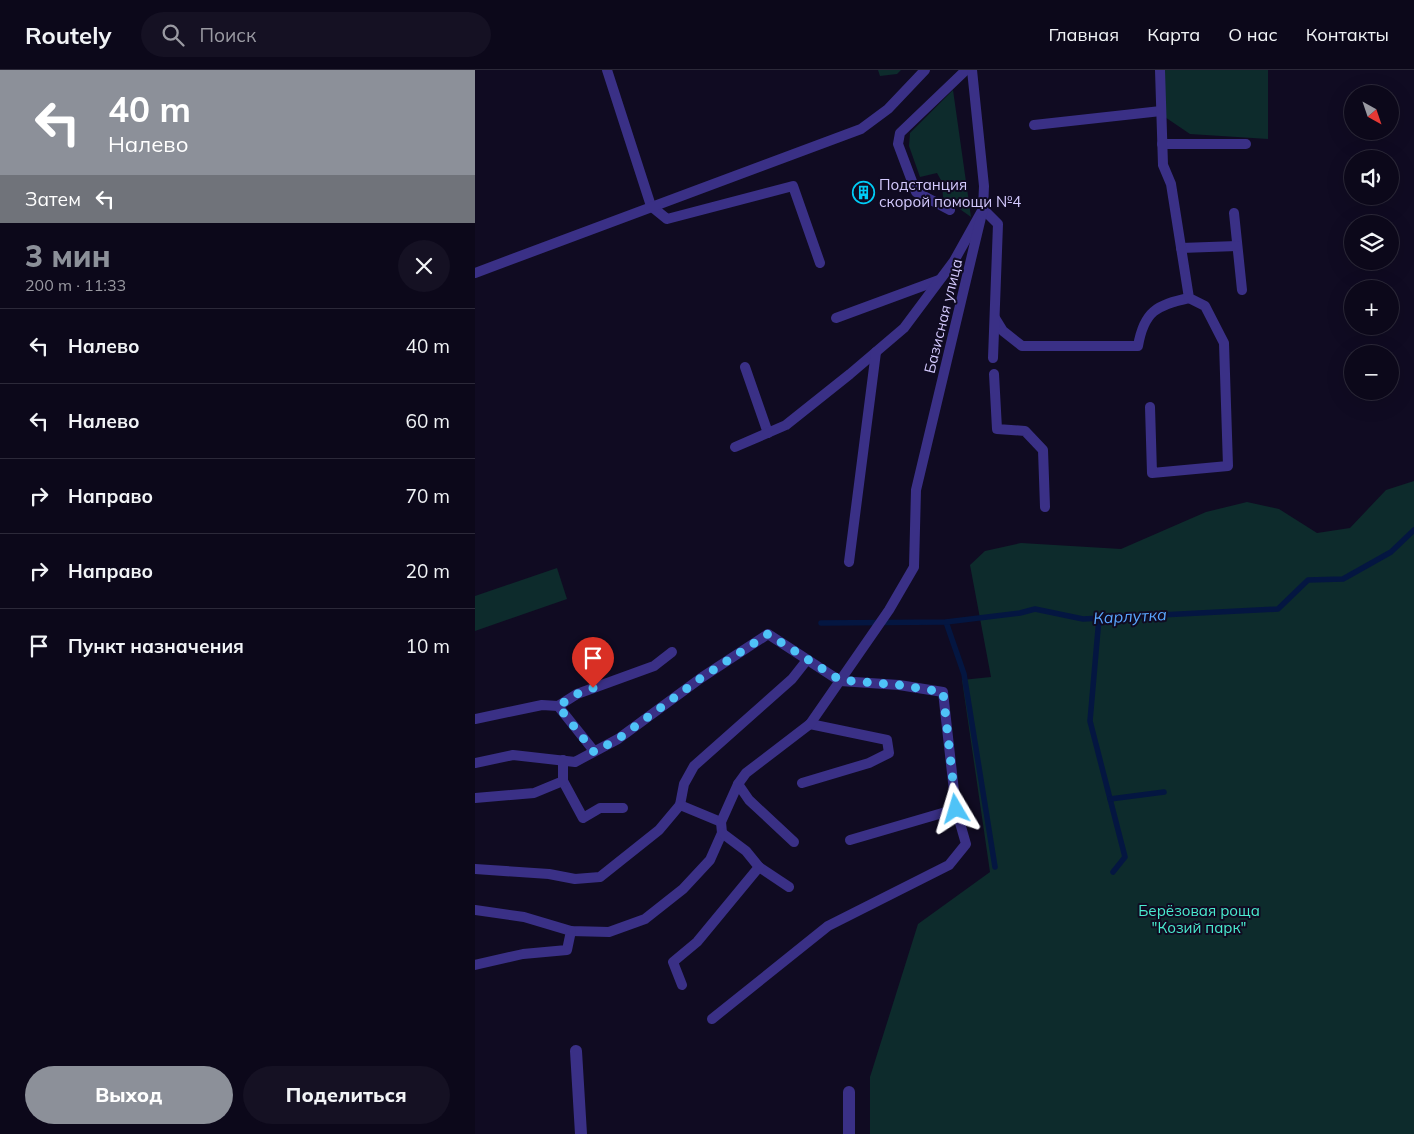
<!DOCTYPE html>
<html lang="ru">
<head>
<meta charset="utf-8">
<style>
	:root { --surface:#0c081a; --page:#151123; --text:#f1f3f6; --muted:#9a9aa2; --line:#2c2939; --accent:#8c9099 }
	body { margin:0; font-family:Mulish,sans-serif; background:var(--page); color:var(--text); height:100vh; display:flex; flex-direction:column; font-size:19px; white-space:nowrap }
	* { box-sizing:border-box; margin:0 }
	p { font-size:16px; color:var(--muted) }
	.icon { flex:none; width:28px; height:28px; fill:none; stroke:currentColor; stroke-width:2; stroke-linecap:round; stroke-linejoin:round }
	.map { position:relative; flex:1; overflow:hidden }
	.sheet { display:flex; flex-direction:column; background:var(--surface); width:475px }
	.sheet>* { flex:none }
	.guide { background:#8c9099; color:#fff; overflow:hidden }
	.needle { width:32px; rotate:140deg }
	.tools { position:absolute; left:869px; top:15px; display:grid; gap:10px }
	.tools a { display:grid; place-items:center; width:55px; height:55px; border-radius:50%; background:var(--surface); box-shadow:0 5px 20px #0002,0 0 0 1px var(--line); font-size:25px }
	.pin { position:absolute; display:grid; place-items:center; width:42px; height:42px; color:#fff; margin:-51px -21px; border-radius:50% 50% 50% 0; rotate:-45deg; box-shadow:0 0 5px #0007 }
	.pin .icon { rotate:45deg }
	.me { position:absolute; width:55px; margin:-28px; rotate:353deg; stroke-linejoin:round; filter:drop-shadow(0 0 4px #0008) }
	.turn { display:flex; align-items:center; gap:18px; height:105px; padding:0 25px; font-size:22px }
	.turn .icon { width:65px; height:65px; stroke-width:2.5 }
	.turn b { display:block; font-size:35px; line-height:42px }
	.then { display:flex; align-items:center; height:48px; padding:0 25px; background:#0003; gap:10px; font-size:19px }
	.round { display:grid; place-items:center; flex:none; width:52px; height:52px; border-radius:26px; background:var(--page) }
	.head { display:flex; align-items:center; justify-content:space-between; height:85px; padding:0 25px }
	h1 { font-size:30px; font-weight:800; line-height:38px; color:var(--accent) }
	.cta { display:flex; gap:10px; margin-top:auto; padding:10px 25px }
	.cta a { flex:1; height:58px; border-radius:30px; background:var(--accent); color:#fff; font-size:20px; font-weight:800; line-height:58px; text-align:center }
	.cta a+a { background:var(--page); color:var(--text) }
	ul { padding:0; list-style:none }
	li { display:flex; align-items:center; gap:15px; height:75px; padding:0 25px; border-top:1px solid var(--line) }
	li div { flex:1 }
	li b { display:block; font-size:19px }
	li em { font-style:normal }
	header { display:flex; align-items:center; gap:30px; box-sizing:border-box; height:70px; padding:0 25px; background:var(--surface); border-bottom:1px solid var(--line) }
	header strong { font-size:24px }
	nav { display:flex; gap:28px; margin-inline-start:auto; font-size:18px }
	.search { width:350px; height:45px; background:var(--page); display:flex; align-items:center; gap:12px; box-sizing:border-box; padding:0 18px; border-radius:28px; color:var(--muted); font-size:19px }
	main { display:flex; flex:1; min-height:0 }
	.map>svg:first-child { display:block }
	.green { fill:#0d2b2c }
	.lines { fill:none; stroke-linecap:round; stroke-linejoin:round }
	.stream { stroke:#041641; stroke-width:5.5 }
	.service { stroke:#3a3086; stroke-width:10 }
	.minor { stroke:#3a3086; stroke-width:12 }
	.route { stroke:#4fc3f7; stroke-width:9; stroke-dasharray:0 16.2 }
	.labels { text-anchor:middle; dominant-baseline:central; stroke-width:4; stroke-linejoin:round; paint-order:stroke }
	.poi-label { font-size:15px; fill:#d5cbff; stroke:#100b22; text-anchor:start }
	.street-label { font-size:15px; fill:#d5cbff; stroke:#100b22 }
	.park-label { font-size:15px; fill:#4aeccf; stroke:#100b22 }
	.water-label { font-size:16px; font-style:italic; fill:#59a6ff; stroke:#100b22 }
</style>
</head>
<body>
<header>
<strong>Routely</strong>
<div class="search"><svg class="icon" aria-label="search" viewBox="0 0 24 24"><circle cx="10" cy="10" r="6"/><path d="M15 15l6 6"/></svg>Поиск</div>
<nav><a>Главная</a><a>Карта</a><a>О нас</a><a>Контакты</a></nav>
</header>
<main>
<section class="sheet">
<div class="guide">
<div class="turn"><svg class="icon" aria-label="left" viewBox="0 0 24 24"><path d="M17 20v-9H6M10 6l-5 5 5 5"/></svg><div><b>40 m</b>Налево</div></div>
<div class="then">Затем<svg class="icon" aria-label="left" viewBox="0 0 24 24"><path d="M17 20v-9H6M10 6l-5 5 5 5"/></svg></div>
</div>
<div class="head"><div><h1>3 мин</h1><p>200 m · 11:33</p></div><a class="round"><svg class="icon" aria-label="close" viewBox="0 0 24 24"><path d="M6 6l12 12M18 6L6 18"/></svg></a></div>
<ul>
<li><svg class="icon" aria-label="left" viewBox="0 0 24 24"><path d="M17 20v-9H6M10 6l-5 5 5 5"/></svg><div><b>Налево</b></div><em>40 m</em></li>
<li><svg class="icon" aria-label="left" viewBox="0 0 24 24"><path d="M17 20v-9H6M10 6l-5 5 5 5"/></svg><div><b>Налево</b></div><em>60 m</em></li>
<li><svg class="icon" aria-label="right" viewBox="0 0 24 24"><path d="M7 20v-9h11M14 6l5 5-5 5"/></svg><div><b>Направо</b></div><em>70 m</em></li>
<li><svg class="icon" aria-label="right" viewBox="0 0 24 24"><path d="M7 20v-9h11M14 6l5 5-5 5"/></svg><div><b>Направо</b></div><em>20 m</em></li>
<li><svg class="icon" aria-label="arrive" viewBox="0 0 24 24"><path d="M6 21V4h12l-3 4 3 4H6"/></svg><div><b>Пункт назначения</b></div><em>10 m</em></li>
</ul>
<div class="cta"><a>Выход</a><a>Поделиться</a></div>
</section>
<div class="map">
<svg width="939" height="1064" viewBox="0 0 939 1064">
	<rect width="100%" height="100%" fill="#100b22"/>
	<!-- green -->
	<g class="green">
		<polygon points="403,0 426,0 422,4 405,6"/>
		<polygon points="685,0 793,0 793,69 715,64 687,45"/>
		<polygon points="478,20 496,147 468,127 467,112 462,103 445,107 434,76 435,63"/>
		<polygon points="939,411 939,1064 395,1064 395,1007 443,854 515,802 487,610 516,607 495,495 510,481 546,473 646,479 731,442 772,432 804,439 842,463 875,458 911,420"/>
		<polygon points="82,498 92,529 0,561 0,526"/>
	</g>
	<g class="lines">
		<!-- stream -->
		<g class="stream">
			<polyline points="624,548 615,651 650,787 638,802"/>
			<polyline points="471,552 489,604 520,797"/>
			<polyline points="346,553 471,552 545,543 560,539 608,549 803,539 833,510 868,509 916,482 939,460"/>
			<polyline points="635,729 689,722"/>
		</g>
		<!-- service -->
		<g class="service">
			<polyline points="132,0 176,136 192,149 318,116 345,193"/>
			<polyline points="559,55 686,41"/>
			<polyline points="687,74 771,74"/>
			<polyline points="475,140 441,122 423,74 425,63 491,0"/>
			<polyline points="759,143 767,220"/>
			<polyline points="706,178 762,176"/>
			<polyline points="0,203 386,59 413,39 450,0"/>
			<polyline points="361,248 464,210"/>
			<path d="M 520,248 L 528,261 L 547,276 L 663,276 C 669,241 682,235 714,228"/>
			<polyline points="270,297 293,363"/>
			<polyline points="519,304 522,359 550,361 568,380 570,437"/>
			<polyline points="675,337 677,403 753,396 749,273 730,236 714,228 696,114 688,95 685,0"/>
			<polyline points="260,377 311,355 375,304 429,258 479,191 508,139 523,154 518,288"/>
			<polyline points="374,492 401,282"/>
			<polyline points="83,636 102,624 179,596 197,582"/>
			<polyline points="0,649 67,635 83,636 119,681"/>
			<polyline points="0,693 38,685 100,692 143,669 226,608 293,564 365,611 424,615 468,622 481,739 491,774 474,795 353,856 237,949"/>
			<polyline points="88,711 108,748 125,738 148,738"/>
			<polyline points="327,713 394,693 414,683 412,670 335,654"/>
			<polyline points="263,714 274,730 319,772"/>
			<polyline points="0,728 59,723 88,711 88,690"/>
			<polyline points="205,735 209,714 219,696 317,609 332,590"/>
			<polyline points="375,770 481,739"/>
			<polyline points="284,797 314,817"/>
			<polyline points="0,799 74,804 100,809 125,807 184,760 205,735 246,752"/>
			<polyline points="0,840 49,847 96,861 134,862 170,849 208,819 235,790 247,763 246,752 263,714 271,703 335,654 414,540 439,497 441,420 508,139 509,116 497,0"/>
			<polyline points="0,895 48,884 92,880 96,861"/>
			<polyline points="207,915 198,892 222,872 284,797 271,781 247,763"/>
		</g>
		<!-- minor -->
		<g class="minor">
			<polyline points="101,981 106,1064"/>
			<polyline points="374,1022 374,1064"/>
		</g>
	</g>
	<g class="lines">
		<!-- route -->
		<polyline class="route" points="118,618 102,624 83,636 119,682 143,669 226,608 293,564 365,610 424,615 468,622 481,739"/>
	</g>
	<!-- icons -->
	<defs>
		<symbol id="building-ring" viewBox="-11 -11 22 22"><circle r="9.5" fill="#100b22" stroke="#00ccf6" stroke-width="1.5"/><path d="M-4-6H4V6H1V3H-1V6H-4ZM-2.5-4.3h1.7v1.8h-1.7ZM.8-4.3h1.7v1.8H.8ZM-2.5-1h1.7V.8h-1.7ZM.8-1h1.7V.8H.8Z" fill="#00ccf6"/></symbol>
	</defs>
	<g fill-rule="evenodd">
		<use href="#building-ring" x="376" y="110" width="25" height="25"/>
	</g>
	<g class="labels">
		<!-- poi labels -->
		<g class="poi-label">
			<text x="404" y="114">Подстанция<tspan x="404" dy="17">скорой помощи №4</tspan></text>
		</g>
		<!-- street labels -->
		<g class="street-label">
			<text transform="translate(468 246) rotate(-76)">Базисная улица</text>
		</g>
		<!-- park labels -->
		<g class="park-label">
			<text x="724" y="840">Берёзовая роща<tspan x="724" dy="17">"Козий парк"</tspan></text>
		</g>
		<!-- water labels -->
		<g class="water-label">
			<text transform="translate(655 546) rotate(-3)">Карлутка</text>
		</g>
	</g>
</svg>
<div class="tools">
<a><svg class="needle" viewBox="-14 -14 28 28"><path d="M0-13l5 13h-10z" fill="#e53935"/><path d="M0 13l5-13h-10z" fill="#9a9aa2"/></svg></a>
<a><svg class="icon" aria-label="sound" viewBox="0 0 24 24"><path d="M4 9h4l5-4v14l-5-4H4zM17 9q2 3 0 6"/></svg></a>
<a><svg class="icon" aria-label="layers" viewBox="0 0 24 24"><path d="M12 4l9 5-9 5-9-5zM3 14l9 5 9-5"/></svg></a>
<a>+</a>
<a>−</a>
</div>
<div class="pin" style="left:118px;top:618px;background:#d93025"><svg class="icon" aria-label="arrive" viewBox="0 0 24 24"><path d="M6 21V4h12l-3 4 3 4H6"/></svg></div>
<svg class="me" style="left:481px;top:739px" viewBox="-20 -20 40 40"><path d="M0-17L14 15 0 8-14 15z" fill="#4fc3f7" stroke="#fff" stroke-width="4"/></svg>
</div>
</main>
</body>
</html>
